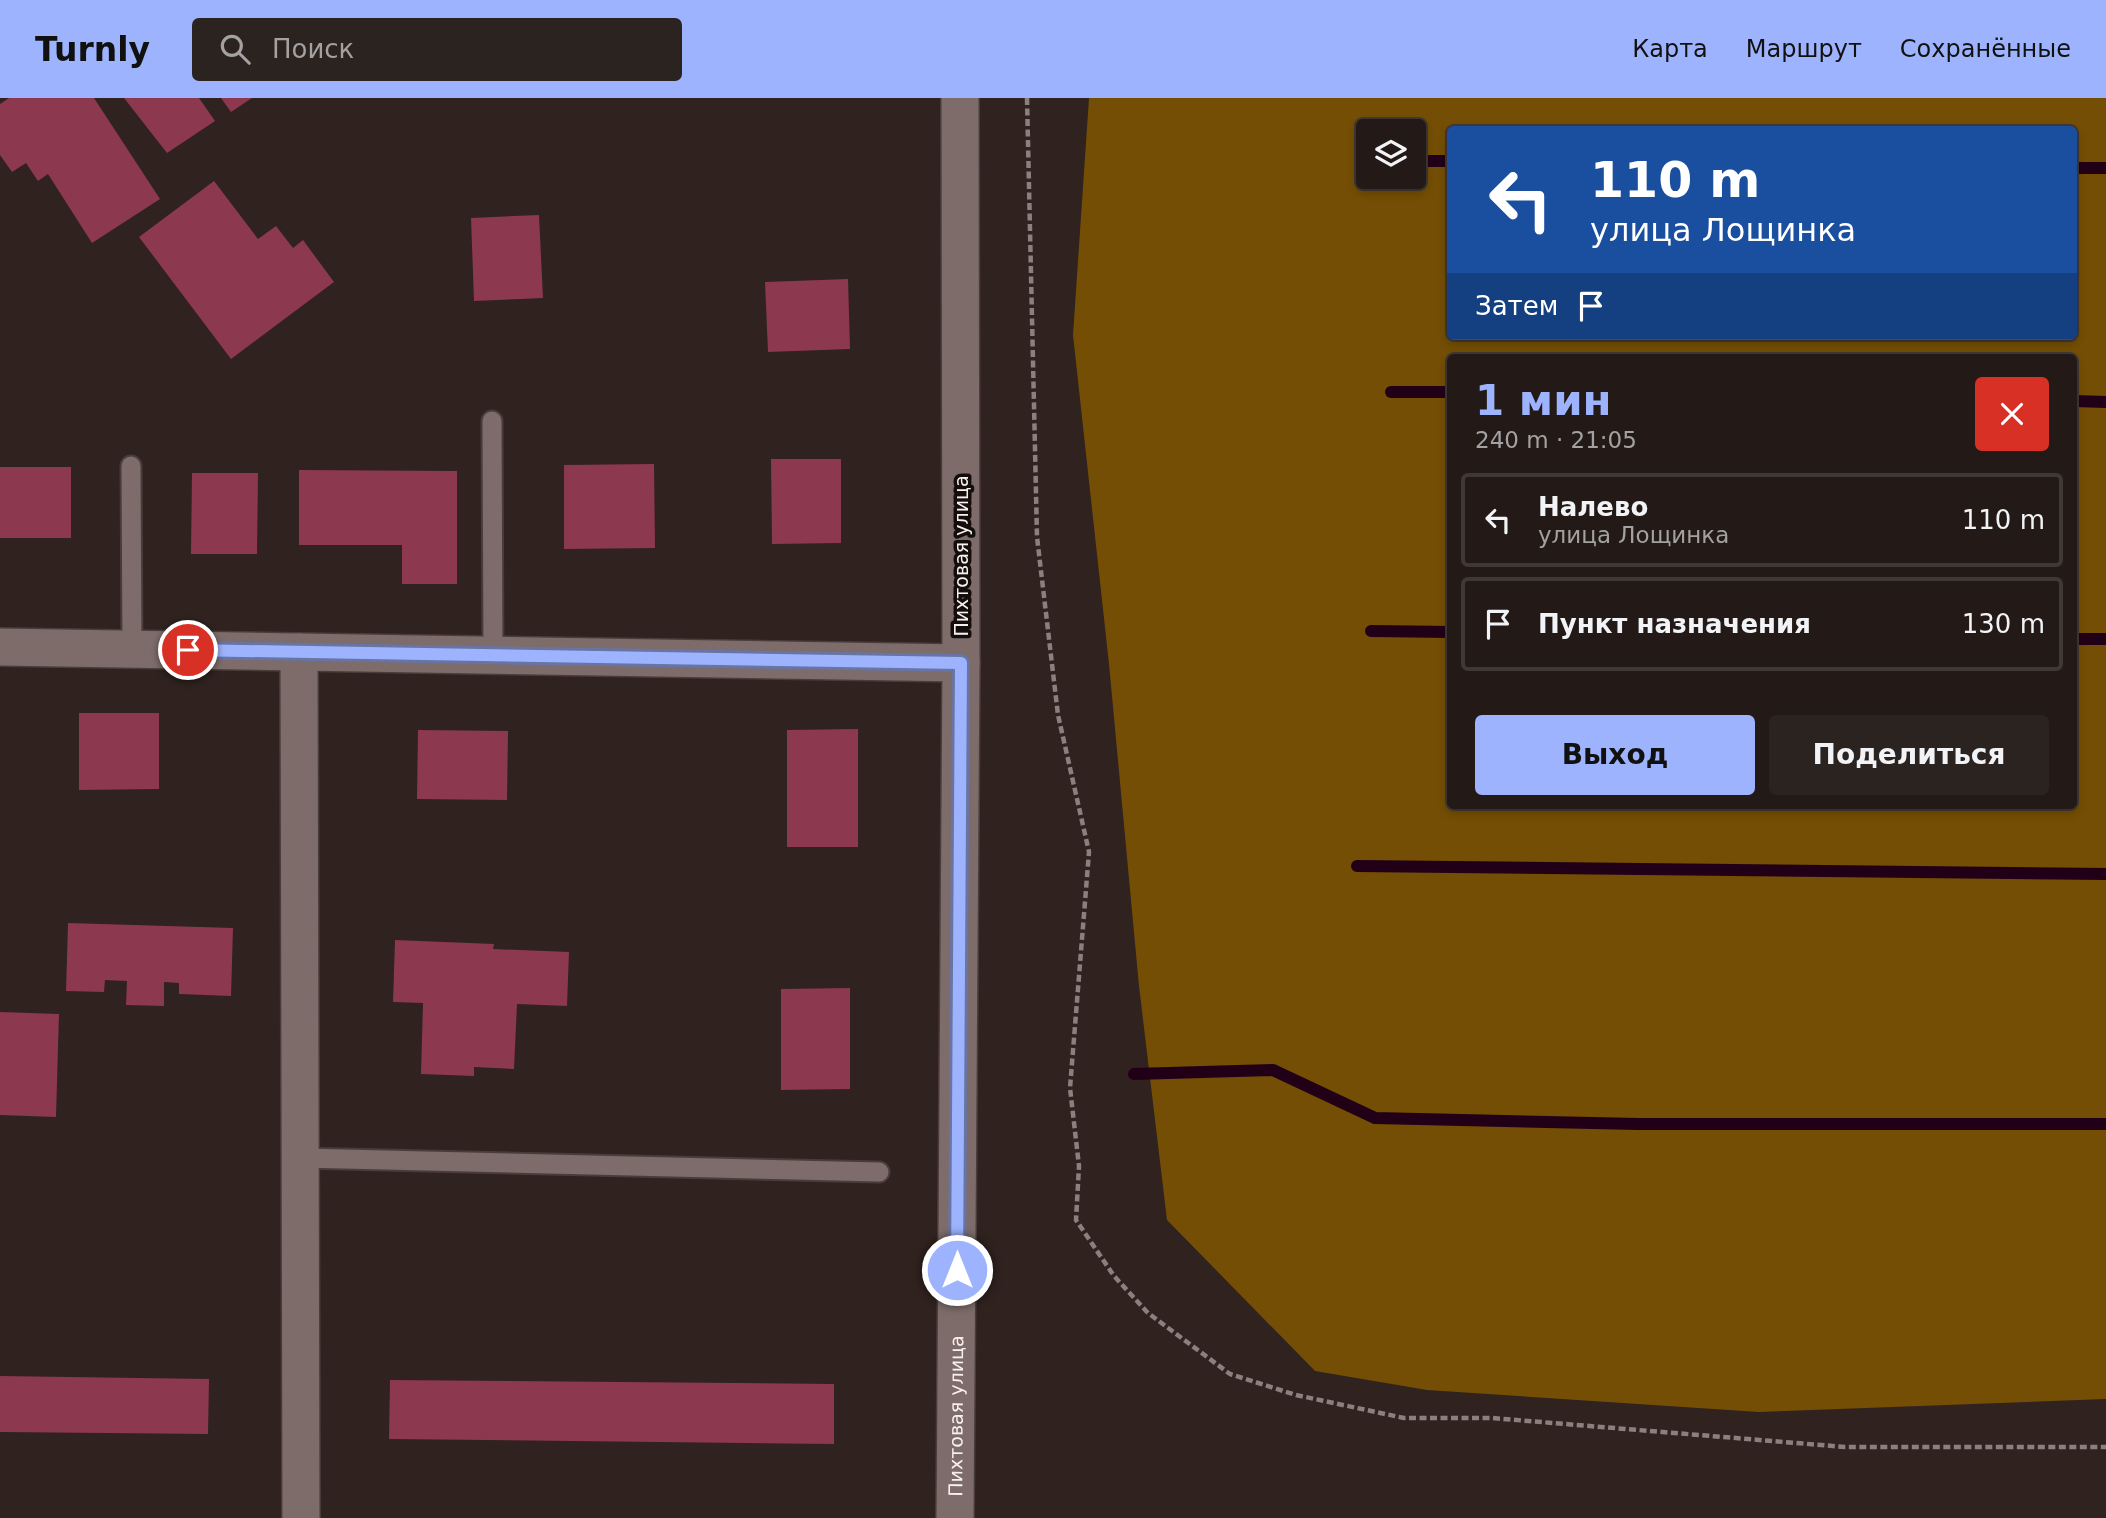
<!DOCTYPE html>
<html lang="ru">
<head>
<meta charset="utf-8">
<style>
	:root { --surface:#231a17; --page:#2b2320; --text:#f1f3f6; --muted:#a3a1a1; --line:#403836; --accent:#9eb3fd }
	body { margin:0; font-family:"DejaVu Sans",sans-serif; background:var(--page); color:var(--text); height:100vh; display:flex; flex-direction:column; font-size:26px; white-space:nowrap }
	* { box-sizing:border-box; margin:0 }
	p { font-size:23px; color:var(--muted) }
	.icon { flex:none; width:38px; height:38px; fill:none; stroke:currentColor; stroke-width:2; stroke-linecap:round; stroke-linejoin:round }
	.map { position:relative; flex:1; overflow:hidden }
	.details { position:absolute; left:1447px; top:256px; width:630px; height:455px; display:flex; flex-direction:column; background:var(--surface); border-radius:7px; box-shadow:0 4px 10px #0003,0 0 0 2px var(--line) }
	.details>* { flex:none }
	.hud { position:absolute; left:1447px; top:28px; width:630px; height:214px; border-radius:7px; box-shadow:0 4px 10px #0003,0 0 0 2px var(--line); background:#1a4fa0; color:#fff; overflow:hidden }
	.fabs { position:absolute; left:1356px; top:21px; display:grid; gap:14px }
	.fabs a { display:grid; place-items:center; width:70px; height:70px; border-radius:7px; background:var(--surface); box-shadow:0 4px 10px #0003,0 0 0 2px var(--line); font-size:35px }
	.pin { position:absolute; display:grid; place-items:center; width:60px; height:60px; color:#fff; margin:-30px; border:4px solid #fff; border-radius:50%; box-shadow:0 2px 7px #0007 }
	.me { position:absolute; width:77px; margin:-38px; rotate:0deg; stroke-linejoin:round; filter:drop-shadow(0 0 5px #0008) }
	.turn { display:flex; align-items:center; gap:24px; height:147px; padding:0 28px; font-size:32px }
	.turn .icon { width:91px; height:91px; stroke-width:2.5 }
	.turn b { display:block; font-size:49px; line-height:60px }
	.then { display:flex; align-items:center; height:66px; padding:0 28px; background:#0003; gap:14px; font-size:26px }
	.round { display:grid; place-items:center; flex:none; width:74px; height:74px; border-radius:7px; background:var(--page) }
	.headline { display:flex; align-items:center; justify-content:space-between; height:119px; padding:0 28px }
	h1 { font-size:42px; font-weight:600; line-height:52px; color:var(--accent) }
	.cta { display:flex; gap:14px; margin-top:auto; padding:14px 28px }
	.cta a { flex:1; height:80px; border-radius:7px; background:var(--accent); color:#111; font-size:28px; font-weight:600; line-height:80px; text-align:center }
	.cta a+a { background:var(--page); color:var(--text) }
	ul { padding:0; list-style:none }
	li { display:flex; align-items:center; gap:21px; height:94px; margin:0 14px 10px; padding:0 14px; border:4px solid var(--line); border-radius:7px }
	li div { flex:1 }
	li b { display:block; font-size:26px }
	li em { font-style:normal }
	header { display:flex; align-items:center; gap:42px; box-sizing:border-box; height:98px; padding:0 35px; background:var(--accent); color:#111 }
	header strong { font-size:33px }
	nav { display:flex; gap:38px; margin-inline-start:auto; font-size:24px }
	.search { width:490px; height:63px; background:var(--page); display:flex; align-items:center; gap:18px; box-sizing:border-box; padding:0 24px; border-radius:7px; color:var(--muted); font-size:26px }
	.map>svg:first-child { display:block }
	.forest { fill:#734e04; fill-rule:evenodd }
	.lines { fill:none; stroke-linecap:round; stroke-linejoin:round }
	.stream { stroke:#210017; stroke-width:12 }
	.building { fill:#8c384f }
	.service-casing { stroke:#493d3b; stroke-width:23 }
	.minor-casing { stroke:#493d3b; stroke-width:40 }
	.path { stroke:#8b807d; stroke-width:4.5; stroke-dasharray:7 3.5; stroke-linecap:butt }
	.service { stroke:#7d6c69; stroke-width:19 }
	.minor { stroke:#7d6c69; stroke-width:37 }
	.route-casing { stroke:#6774a4; stroke-width:18 }
	.route { stroke:#9eb3fd; stroke-width:12 }
	.labels { text-anchor:middle; dominant-baseline:central; stroke-width:7; stroke-linejoin:round; paint-order:stroke }
	.street-label { font-size:19px; fill:#f9f0ee; stroke:#130d0c }
</style>
</head>
<body>
<header>
<strong>Turnly</strong>
<div class="search"><svg class="icon" aria-label="search" viewBox="0 0 24 24"><circle cx="10" cy="10" r="6"/><path d="M15 15l6 6"/></svg>Поиск</div>
<nav><a>Карта</a><a>Маршрут</a><a>Сохранённые</a></nav>
</header>
<div class="map">
<svg width="2106" height="1420" viewBox="0 0 2106 1420">
	<rect width="100%" height="100%" fill="#2f221f"/>
	<!-- forest -->
	<path class="forest" d="M 1089,0 L 2106,0 L 2106,1301 L 1759,1314 L 1427,1292 L 1315,1273 L 1167,1122 L 1139,888 L 1109,566 L 1073,237 ZM 1451,32 L 2074,32 L 2074,238 L 1451,238 ZM 1368,33 L 1414,33 L 1414,79 L 1368,79 ZM 1451,259 L 2074,259 L 2074,707 L 1451,707 Z"/>
	<g class="lines">
		<!-- stream -->
		<g class="stream">
			<polyline points="1414,63 1451,63"/>
			<polyline points="2074,70 2106,70"/>
			<polyline points="1391,294 1451,294"/>
			<polyline points="2074,303 2106,304"/>
			<polyline points="1371,533 1451,534"/>
			<polyline points="2074,541 2106,541"/>
			<polyline points="1357,768 2106,776"/>
			<polyline points="1134,976 1273,972 1375,1020 1638,1026 2106,1026"/>
		</g>
	</g>
	<!-- building -->
	<g class="building">
		<polygon points="9,0 94,0 160,101 92,145 48,76 38,83 26,65 12,74 0,57 0,6"/>
		<polygon points="124,0 199,0 215,23 167,55"/>
		<polygon points="221,0 252,0 231,14"/>
		<polygon points="214,83 258,141 276,128 293,150 303,142 334,184 231,261 139,139"/>
		<polygon points="539,117 543,200 474,203 471,120"/>
		<polygon points="848,181 850,251 768,254 765,184"/>
		<polygon points="771,361 841,361 841,445 772,446"/>
		<polygon points="654,366 655,450 564,451 564,367"/>
		<rect x="0" y="369" width="71" height="71"/>
		<polygon points="299,372 457,373 457,486 402,486 402,447 299,447"/>
		<polygon points="192,375 258,375 257,456 191,456"/>
		<polygon points="79,615 159,615 159,691 79,692"/>
		<polygon points="858,631 858,749 787,749 787,632"/>
		<polygon points="418,632 508,633 507,702 417,701"/>
		<polygon points="68,825 233,830 231,898 179,896 179,885 164,884 164,908 126,907 127,883 105,882 104,894 66,893"/>
		<polygon points="395,842 494,846 493,851 569,854 567,908 517,906 514,971 474,969 474,978 421,976 423,905 393,904"/>
		<polygon points="850,890 850,991 781,992 781,891"/>
		<polygon points="0,914 59,916 56,1019 0,1017"/>
		<polygon points="0,1278 209,1281 208,1336 0,1334"/>
		<polygon points="390,1282 834,1286 834,1346 389,1341"/>
	</g>
	<g class="lines">
		<defs>
			<g id="service">
				<polyline points="492,323 493,557"/>
				<polyline points="131,368 132,551"/>
				<polyline points="301,1060 879,1074"/>
			</g>
			<g id="minor">
				<polyline points="0,549 961,565"/>
				<polyline points="299,554 301,1420"/>
				<path id="s1" d="M 955,1420 L 961,565 L 960,0"/>
			</g>
		</defs>
		<!-- service casing -->
		<use href="#service" class="service-casing"/>
		<!-- minor casing -->
		<use href="#minor" class="minor-casing"/>
		<!-- path -->
		<polyline class="path" points="1027,0 1037,439 1058,617 1089,754 1070,990 1079,1068 1076,1122 1114,1178 1148,1215 1230,1276 1296,1297 1404,1320 1492,1320 1845,1349 2106,1349"/>
		<!-- service -->
		<use href="#service" class="service"/>
		<!-- minor -->
		<use href="#minor" class="minor"/>
	</g>
	<g class="lines">
		<defs>
			<polyline id="route" points="188,552 961,565 957,1172"/>
		</defs>
		<!-- route casing -->
		<use href="#route" class="route-casing"/>
		<!-- route -->
		<use href="#route" class="route"/>
	</g>
	<g class="labels">
		<!-- street labels -->
		<g class="street-label">
			<text transform="translate(961 458) rotate(-90)">Пихтовая улица</text>
			<text stroke="none"><textPath href="#s1" startOffset="102">Пихтовая улица</textPath></text>
		</g>
	</g>
</svg>
<div class="fabs">
<a><svg class="icon" aria-label="layers" viewBox="0 0 24 24"><path d="M12 4l9 5-9 5-9-5zM3 14l9 5 9-5"/></svg></a>
</div>
<div class="pin" style="left:188px;top:552px;background:#d93025"><svg class="icon" aria-label="arrive" viewBox="0 0 24 24"><path d="M6 21V4h12l-3 4 3 4H6"/></svg></div>
<svg class="me" style="left:957px;top:1172px" viewBox="-20 -20 40 40"><circle r="17" fill="#9eb3fd" stroke="#fff" stroke-width="3"/><path d="M0-11L8 9 0 5-8 9z" fill="#fff"/></svg>
<div class="hud">
<div class="turn"><svg class="icon" aria-label="left" viewBox="0 0 24 24"><path d="M17 20v-9H6M10 6l-5 5 5 5"/></svg><div><b>110 m</b>улица Лощинка</div></div>
<div class="then">Затем<svg class="icon" aria-label="arrive" viewBox="0 0 24 24"><path d="M6 21V4h12l-3 4 3 4H6"/></svg></div>
</div>
<section class="details">
<div class="headline"><div><h1>1 мин</h1><p>240 m · 21:05</p></div><a class="round" style="background:#d93025;color:#fff"><svg class="icon" aria-label="close" viewBox="0 0 24 24"><path d="M6 6l12 12M18 6L6 18"/></svg></a></div>
<ul>
<li><svg class="icon" aria-label="left" viewBox="0 0 24 24"><path d="M17 20v-9H6M10 6l-5 5 5 5"/></svg><div><b>Налево</b><p>улица Лощинка</p></div><em>110 m</em></li>
<li><svg class="icon" aria-label="arrive" viewBox="0 0 24 24"><path d="M6 21V4h12l-3 4 3 4H6"/></svg><div><b>Пункт назначения</b></div><em>130 m</em></li>
</ul>
<div class="cta"><a>Выход</a><a>Поделиться</a></div>
</section>
</div>
</body>
</html>
